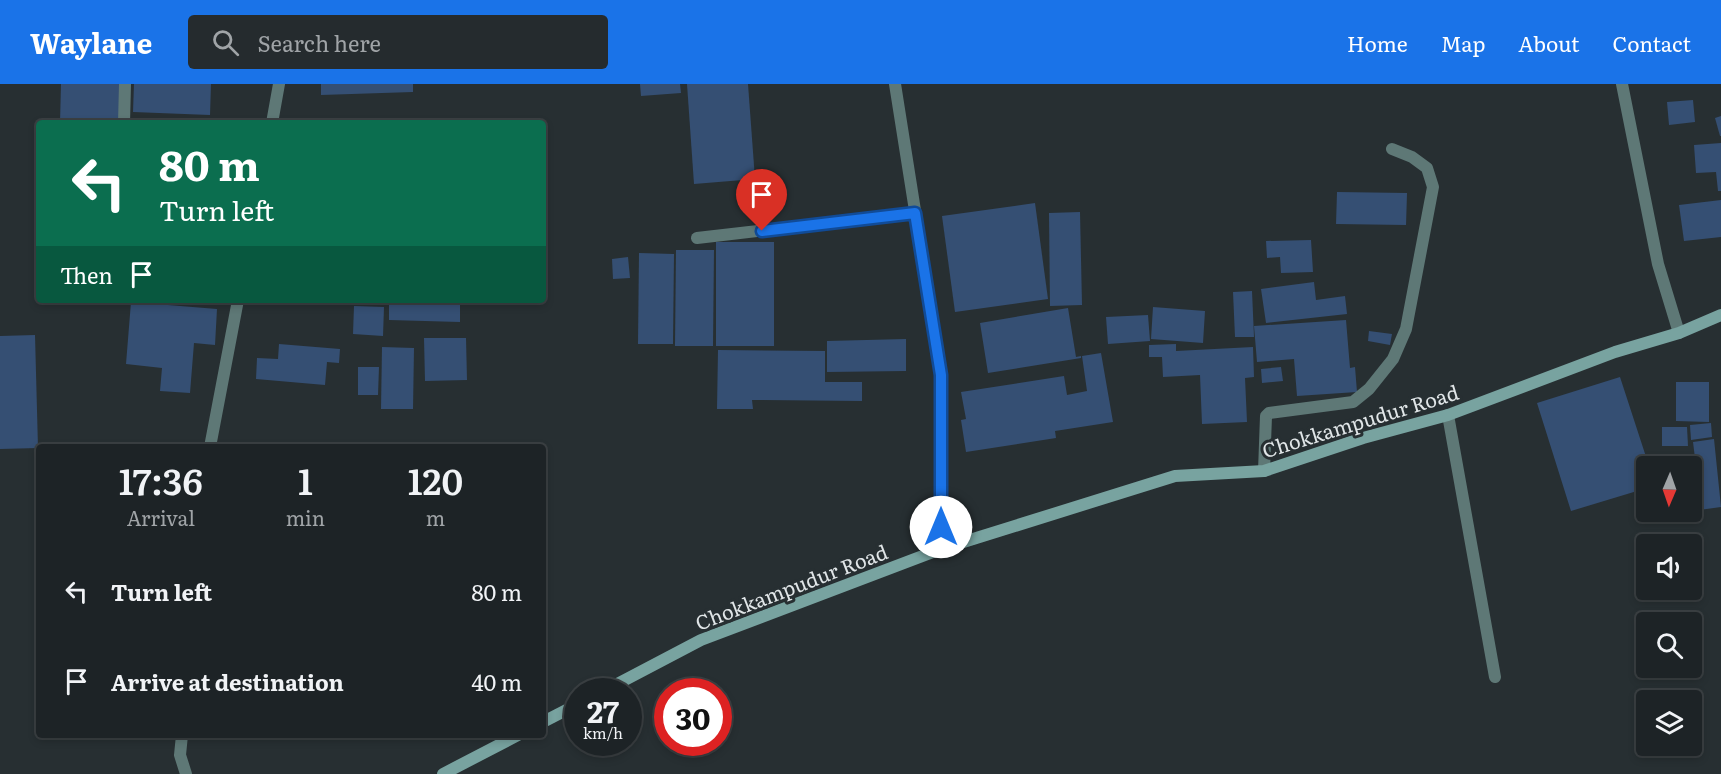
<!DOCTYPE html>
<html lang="en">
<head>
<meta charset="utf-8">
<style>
	:root { --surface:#1d2326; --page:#252b2e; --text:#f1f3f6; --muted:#a0a4a7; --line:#3b4043; --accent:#1a73e8 }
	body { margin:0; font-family:Literata,serif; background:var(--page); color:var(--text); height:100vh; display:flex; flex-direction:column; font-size:22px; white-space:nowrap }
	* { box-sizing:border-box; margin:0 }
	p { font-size:20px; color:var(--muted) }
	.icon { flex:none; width:33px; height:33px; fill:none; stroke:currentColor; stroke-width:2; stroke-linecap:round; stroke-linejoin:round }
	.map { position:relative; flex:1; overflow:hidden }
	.drawer { position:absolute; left:36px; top:360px; width:510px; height:294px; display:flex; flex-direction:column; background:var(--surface); border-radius:6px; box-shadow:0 3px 9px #0003,0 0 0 2px var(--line) }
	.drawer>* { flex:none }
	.guide { position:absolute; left:36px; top:36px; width:510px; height:183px; border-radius:6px; box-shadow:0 3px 9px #0003,0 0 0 2px var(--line); background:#0b6e4f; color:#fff; overflow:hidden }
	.needle { width:39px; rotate:182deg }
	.fabs { position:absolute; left:1636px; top:372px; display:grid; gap:12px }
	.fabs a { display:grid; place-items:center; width:66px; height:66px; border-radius:6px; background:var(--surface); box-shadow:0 3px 9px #0003,0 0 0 2px var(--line); font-size:30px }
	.speed { position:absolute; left:564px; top:594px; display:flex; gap:12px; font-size:30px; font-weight:700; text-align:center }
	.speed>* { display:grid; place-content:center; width:78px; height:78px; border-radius:50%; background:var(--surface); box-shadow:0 3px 9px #0003,0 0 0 2px var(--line); line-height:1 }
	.speed small { font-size:15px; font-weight:400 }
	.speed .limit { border:9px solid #d22; background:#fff; color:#111 }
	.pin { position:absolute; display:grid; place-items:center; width:51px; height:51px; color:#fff; margin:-62px -26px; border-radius:50% 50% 50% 0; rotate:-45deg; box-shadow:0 0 6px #0007 }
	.pin .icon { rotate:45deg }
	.me { position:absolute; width:66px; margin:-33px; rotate:0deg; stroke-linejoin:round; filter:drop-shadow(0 0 4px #0008) }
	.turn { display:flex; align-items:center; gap:21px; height:126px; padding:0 24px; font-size:27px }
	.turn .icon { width:78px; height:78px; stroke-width:2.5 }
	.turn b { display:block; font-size:42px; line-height:51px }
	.then { display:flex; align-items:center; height:57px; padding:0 24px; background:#0003; gap:12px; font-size:22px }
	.eta { display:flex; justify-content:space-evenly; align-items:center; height:102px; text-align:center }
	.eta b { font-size:36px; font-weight:600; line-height:42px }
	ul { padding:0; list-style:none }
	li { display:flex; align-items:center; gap:18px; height:90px; padding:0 24px }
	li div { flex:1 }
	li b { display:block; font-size:22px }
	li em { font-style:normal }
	header { display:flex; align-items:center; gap:36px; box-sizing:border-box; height:84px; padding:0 30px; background:var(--accent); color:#fff }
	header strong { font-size:28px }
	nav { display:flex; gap:33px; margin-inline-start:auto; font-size:21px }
	.search { width:420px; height:54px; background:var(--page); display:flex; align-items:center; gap:15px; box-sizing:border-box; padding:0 21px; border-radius:6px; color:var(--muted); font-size:22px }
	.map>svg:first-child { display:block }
	.building { fill:#354f73 }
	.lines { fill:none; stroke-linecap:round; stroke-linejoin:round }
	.lane { stroke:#5e7876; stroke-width:12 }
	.street { stroke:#5e7876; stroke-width:12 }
	.secondary { stroke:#78a3a0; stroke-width:12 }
	.route-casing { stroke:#114b97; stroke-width:15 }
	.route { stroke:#1a73e8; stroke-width:10 }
	.labels { text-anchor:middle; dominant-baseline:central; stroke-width:6; stroke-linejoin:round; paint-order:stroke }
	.street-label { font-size:20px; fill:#e1e6e8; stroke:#272f32 }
</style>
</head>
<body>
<header>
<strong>Waylane</strong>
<div class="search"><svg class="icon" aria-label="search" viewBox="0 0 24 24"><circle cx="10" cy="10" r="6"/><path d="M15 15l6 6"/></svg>Search here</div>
<nav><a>Home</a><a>Map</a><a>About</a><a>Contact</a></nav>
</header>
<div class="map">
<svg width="1721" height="690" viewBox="0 0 1721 690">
	<rect width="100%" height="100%" fill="#272f32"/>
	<!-- building -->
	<g class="building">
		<polygon points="61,0 119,0 119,39 60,39"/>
		<polygon points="134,0 211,0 210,31 133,28"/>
		<polygon points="321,0 413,0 413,8 321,11"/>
		<polygon points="640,0 680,0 681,9 641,12"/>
		<polygon points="687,0 748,0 755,95 694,100"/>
		<polygon points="1693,16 1695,38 1669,41 1667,18"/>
		<polygon points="1721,32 1721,52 1720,52 1715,34"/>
		<polygon points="1721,59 1721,107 1718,107 1716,88 1696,89 1694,61"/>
		<polygon points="1337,108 1407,109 1406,141 1336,140"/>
		<polygon points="1721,116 1721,153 1684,157 1679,121"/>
		<polygon points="1035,119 1048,215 955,228 942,132"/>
		<polygon points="1080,128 1082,221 1050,222 1049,129"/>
		<polygon points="1311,156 1313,188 1281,189 1280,173 1267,174 1266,157"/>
		<rect x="716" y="158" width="58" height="104"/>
		<polygon points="676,166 714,166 713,262 675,262"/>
		<polygon points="639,169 674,170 673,260 638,260"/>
		<polygon points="628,173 630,194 613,195 612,175"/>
		<polygon points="1314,198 1316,216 1345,212 1347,230 1266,239 1261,205"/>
		<polygon points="1252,207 1254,253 1235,253 1233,208"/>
		<polygon points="389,216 460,216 460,238 389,236"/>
		<polygon points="131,218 217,225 215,261 194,259 190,309 160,307 162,284 126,280"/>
		<polygon points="354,222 384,223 383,252 353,250"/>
		<polygon points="1153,223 1205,227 1203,259 1151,255"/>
		<polygon points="1068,224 1076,273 1081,272 1081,274 988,289 980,239"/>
		<polygon points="1148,231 1150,257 1108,260 1106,233"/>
		<polygon points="1346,236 1350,284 1355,283 1357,308 1297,312 1294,275 1257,278 1254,242"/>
		<polygon points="1369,247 1392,250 1390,261 1368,257"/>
		<polygon points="35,251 38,364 0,365 0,252"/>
		<polygon points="424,254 466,254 467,296 425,297"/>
		<polygon points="906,255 906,287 827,288 827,257"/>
		<polygon points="279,260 340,265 339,279 327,278 325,301 256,295 257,274 278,275"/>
		<polygon points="1176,260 1176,267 1253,263 1254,293 1245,294 1247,338 1202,340 1200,291 1163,293 1162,273 1149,273 1149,261"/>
		<polygon points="382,263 414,264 413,325 381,325"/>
		<polygon points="718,266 825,267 825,298 862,298 862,317 752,316 753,325 717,325"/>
		<polygon points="1101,269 1113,338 1055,347 1056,354 966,368 961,336 966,335 961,308 1064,292 1067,311 1087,307 1082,272"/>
		<polygon points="358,283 379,283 378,311 358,311"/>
		<polygon points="1281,283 1283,297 1262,299 1261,285"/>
		<polygon points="1620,293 1649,382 1647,382 1647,404 1571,427 1537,319"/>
		<polygon points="1676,298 1709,298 1709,338 1676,337"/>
		<polygon points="1711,339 1712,353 1691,356 1690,341"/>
		<polygon points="1662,343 1687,343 1688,362 1662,362"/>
		<polygon points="1714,355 1721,423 1692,427 1692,407 1699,406 1693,358"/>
	</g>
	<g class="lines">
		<!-- lane -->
		<polyline class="lane" points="1264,387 1266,332 1269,329 1353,318 1369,305 1393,275 1406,245 1433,103 1427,84 1412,73 1392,65"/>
		<!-- street -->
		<g class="street">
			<polyline points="895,0 941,291 941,465"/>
			<polyline points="1622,0 1658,180 1679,249"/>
			<polyline points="124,39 125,0"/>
			<polyline points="272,39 279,0"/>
			<polyline points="697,154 915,129"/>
			<polyline points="1448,331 1495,593"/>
			<polyline points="210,363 238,216"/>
			<polyline points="182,651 180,671 186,690"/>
		</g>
		<!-- secondary -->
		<g class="secondary">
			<polyline points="602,608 701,556 941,465 1175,392 1264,387 1363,354 1448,331 1615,268 1679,249 1721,231"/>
			<polyline points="543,638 578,620"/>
			<polyline points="443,690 518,651"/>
		</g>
	</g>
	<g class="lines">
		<defs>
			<polyline id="route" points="762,147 915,129 941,291 941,443"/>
		</defs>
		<!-- route casing -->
		<use href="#route" class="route-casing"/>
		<!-- route -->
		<use href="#route" class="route"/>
	</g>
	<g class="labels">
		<!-- street labels -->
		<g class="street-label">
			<text transform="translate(1360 336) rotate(-17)">Chokkampudur Road</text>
			<text transform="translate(791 502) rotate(-21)">Chokkampudur Road</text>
		</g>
	</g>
</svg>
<div class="fabs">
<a><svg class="needle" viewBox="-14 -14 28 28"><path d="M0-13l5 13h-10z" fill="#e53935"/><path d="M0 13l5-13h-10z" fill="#a0a4a7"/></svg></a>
<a><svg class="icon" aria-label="sound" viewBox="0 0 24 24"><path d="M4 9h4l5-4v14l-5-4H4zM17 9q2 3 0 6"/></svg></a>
<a><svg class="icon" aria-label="search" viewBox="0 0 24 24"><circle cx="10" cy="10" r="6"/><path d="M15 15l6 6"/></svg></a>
<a><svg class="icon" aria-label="layers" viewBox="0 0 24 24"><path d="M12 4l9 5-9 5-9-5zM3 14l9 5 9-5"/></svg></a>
</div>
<div class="speed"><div>27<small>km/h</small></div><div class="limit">30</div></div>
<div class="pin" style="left:762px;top:147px;background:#d93025"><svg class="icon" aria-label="arrive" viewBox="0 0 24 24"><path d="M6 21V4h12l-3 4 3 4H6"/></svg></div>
<svg class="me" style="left:941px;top:443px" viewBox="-20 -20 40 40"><circle r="19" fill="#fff"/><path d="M0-13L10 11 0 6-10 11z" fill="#1a73e8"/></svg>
<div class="guide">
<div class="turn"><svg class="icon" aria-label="left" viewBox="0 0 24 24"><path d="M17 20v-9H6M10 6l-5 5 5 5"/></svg><div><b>80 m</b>Turn left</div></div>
<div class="then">Then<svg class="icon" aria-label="arrive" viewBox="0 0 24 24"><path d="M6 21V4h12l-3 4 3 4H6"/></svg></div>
</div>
<section class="drawer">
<div class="eta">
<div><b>17:36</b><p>Arrival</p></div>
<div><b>1</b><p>min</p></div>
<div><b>120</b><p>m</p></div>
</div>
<ul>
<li><svg class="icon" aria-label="left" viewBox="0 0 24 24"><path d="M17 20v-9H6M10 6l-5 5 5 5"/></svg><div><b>Turn left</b></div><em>80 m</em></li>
<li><svg class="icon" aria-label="arrive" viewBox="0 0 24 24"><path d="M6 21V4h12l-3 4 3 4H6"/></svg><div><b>Arrive at destination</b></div><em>40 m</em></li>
</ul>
</section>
</div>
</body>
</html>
